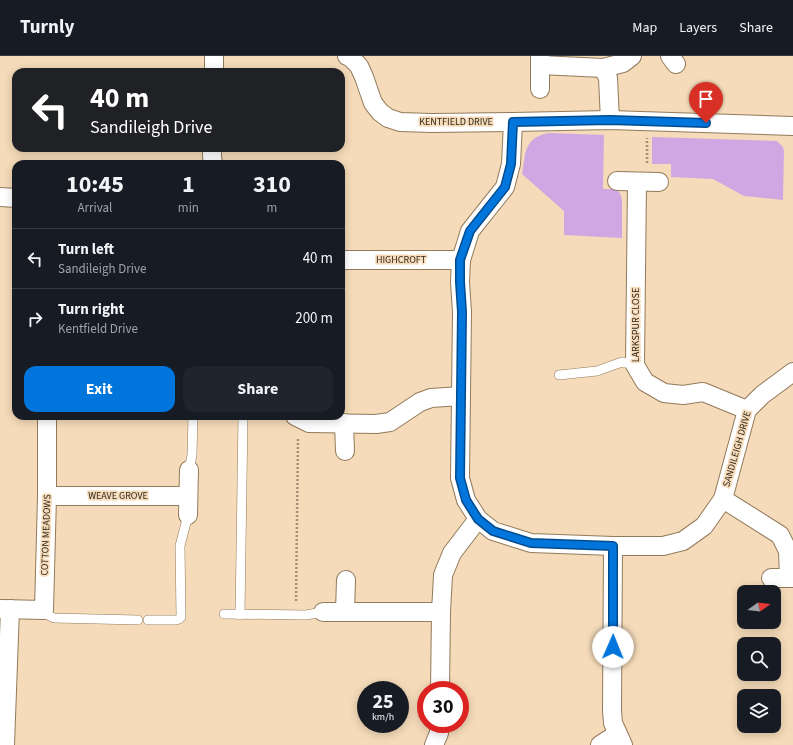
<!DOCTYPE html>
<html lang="en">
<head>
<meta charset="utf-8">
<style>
	:root { --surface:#171b24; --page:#20242c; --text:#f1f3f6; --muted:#9ea1a6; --line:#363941; --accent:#0075dc }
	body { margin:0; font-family:"Source Sans 3",sans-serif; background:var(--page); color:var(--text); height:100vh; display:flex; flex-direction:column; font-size:15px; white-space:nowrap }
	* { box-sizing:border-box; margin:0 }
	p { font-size:13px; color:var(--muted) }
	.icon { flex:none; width:22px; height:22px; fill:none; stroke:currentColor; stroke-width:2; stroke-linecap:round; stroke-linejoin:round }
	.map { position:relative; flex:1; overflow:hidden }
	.panel { position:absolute; left:12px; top:104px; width:333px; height:260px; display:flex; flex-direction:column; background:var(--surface); border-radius:12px; box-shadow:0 2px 10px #0003 }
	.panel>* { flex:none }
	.top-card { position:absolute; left:12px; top:12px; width:333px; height:84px; border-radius:12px; box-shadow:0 2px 10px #0003; background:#202124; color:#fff; overflow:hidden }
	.needle { width:26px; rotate:76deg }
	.buttons { position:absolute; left:737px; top:529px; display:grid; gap:8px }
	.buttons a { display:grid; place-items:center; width:44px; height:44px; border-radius:8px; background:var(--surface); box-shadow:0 2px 10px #0003; font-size:20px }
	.speed { position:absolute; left:357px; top:625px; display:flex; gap:8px; font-size:20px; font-weight:700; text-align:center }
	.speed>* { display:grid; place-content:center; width:52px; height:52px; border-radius:50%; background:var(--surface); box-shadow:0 2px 10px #0003; line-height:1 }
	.speed small { font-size:10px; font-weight:400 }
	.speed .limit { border:6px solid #d22; background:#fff; color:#111 }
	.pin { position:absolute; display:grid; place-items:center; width:34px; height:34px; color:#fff; margin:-41px -17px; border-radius:50% 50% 50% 0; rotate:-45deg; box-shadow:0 0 4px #0007 }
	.pin .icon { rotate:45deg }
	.me { position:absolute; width:44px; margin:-22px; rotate:1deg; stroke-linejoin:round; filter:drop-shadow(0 0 3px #0008) }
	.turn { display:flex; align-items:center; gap:14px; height:84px; padding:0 12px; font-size:18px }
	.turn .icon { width:52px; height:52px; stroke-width:2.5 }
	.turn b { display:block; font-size:28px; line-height:34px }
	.eta { display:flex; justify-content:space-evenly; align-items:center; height:68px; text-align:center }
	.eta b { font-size:24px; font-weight:700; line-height:28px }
	.action { display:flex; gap:8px; margin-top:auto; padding:8px 12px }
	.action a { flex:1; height:46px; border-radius:12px; background:var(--accent); color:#fff; font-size:16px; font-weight:700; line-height:46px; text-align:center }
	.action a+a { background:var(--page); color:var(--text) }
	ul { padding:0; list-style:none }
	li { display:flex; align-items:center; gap:12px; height:60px; padding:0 12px; border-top:1px solid var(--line) }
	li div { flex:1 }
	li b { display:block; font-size:15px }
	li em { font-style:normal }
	header { display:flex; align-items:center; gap:24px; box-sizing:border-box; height:56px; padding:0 20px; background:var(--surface); border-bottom:1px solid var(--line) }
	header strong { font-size:19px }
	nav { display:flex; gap:22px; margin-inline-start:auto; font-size:14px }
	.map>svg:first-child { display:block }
	.green { fill:#cfa8e3 }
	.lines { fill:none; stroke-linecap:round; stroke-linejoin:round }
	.service-casing { stroke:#927a5b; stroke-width:10 }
	.minor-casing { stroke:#927a5b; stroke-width:20 }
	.path { stroke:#a28f76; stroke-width:2.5; stroke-dasharray:2 2; stroke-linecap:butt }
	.service { stroke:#fff; stroke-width:9 }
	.minor { stroke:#fff; stroke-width:18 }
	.route-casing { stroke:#004c8f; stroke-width:10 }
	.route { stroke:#0075dc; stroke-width:7 }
	.labels { text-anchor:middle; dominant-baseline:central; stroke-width:3.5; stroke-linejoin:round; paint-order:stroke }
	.street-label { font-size:10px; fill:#31271a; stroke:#f5dbb9 }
</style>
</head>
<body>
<header>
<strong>Turnly</strong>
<nav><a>Map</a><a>Layers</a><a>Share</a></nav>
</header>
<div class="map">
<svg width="793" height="689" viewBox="0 0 793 689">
	<rect width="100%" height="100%" fill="#f5dbb9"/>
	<!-- green -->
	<g class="green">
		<path d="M 549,77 L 604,79 L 603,133 L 615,133 L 620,137 L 622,144 L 622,182 L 564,179 L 564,155 L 522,118 C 526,97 523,82 549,77 Z"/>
		<polygon points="652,81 777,85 783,91 784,95 783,144 744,140 713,123 671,121 671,108 652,108"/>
	</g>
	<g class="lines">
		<defs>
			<g id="service">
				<polyline points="559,319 597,315 622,306 635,309"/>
				<polyline points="189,414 192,399 193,360"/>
				<polyline points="44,554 48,559 54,562 138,564"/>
				<polyline points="224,558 306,559 323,556"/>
				<polyline points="240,559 243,360"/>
				<polyline points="148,564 176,564 179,563 181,561 180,490 188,459"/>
			</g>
			<g id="minor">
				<polyline points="347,0 350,1 359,10 364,21 373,47 380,56 388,62 400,66 432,67 513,66 610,64 793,70"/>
				<polyline points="670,0 676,8"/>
				<polyline points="540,9 603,12 623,7 632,0"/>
				<polyline points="603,12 608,22 610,64"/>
				<polyline points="214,16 214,0"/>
				<polyline points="540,33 540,0"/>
				<polyline points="513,66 511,108 505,131 470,175 461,204 460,226 462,256 460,422 466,444 478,463 493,475 531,487 613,490 663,490 683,485 704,470 723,443 747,354 762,339 793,316"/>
				<polyline points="212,92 212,100 213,108"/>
				<polyline points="617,125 659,126"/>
				<polyline points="637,126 635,309 645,326 664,337 683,339 703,336 747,354"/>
				<polyline points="0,141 16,142"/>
				<polyline points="341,205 346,204 461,204"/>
				<polyline points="295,360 309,367 376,368 390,366 420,346 431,342 461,340"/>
				<polyline points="344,367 345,395"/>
				<polyline points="47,440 188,440"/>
				<polyline points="723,443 780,479 788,495 789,522"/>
				<polyline points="188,459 189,414"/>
				<polyline points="613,490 612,655 613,667 623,689"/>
				<polyline points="771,522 793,522"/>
				<polyline points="0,553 44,554 47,440 47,360"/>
				<polyline points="323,556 441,556"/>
				<polyline points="345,556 346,524"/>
				<polyline points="440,634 441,556 443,519 452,497 478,463"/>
				<polyline points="5,689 10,553"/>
				<polyline points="434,689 439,677 439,668"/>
				<polyline points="600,689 617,678"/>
			</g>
		</defs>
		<!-- service casing -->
		<use href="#service" class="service-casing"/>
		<!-- minor casing -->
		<use href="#minor" class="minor-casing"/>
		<!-- path -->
		<g class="path">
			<polyline points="647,107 647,82"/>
			<polyline points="296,545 298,382"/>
		</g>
		<!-- service -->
		<use href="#service" class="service"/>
		<!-- minor -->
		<use href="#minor" class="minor"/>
	</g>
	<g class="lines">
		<defs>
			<polyline id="route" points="613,591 613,490 531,487 493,475 478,463 466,444 460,422 462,256 460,226 460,204 470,175 505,131 511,108 513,66 610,64 706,67"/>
		</defs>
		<!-- route casing -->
		<use href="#route" class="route-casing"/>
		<!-- route -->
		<use href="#route" class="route"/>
	</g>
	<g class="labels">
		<!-- street labels -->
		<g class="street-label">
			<text x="456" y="66">KENTFIELD DRIVE</text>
			<text x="401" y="204">HIGHCROFT</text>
			<text transform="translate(636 269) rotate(-90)">LARKSPUR CLOSE</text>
			<text transform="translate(737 393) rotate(-74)">SANDILEIGH DRIVE</text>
			<text x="118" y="440">WEAVE GROVE</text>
			<text transform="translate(46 479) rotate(-88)">COTTON MEADOWS</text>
		</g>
	</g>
</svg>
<div class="buttons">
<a><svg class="needle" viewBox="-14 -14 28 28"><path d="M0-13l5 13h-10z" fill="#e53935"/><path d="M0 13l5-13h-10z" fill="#9ea1a6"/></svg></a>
<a><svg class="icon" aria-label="search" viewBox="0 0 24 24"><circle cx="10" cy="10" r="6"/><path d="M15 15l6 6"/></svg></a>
<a><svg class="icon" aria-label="layers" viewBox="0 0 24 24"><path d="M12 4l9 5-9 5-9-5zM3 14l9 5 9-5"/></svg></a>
</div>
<div class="speed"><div>25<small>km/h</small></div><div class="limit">30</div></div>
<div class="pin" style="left:706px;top:67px;background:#d93025"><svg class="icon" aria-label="arrive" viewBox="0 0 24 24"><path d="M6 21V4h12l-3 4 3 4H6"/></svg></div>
<svg class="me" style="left:613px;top:591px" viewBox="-20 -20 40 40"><circle r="19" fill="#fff"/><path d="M0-13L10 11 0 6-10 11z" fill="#0075dc"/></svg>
<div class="top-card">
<div class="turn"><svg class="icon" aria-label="left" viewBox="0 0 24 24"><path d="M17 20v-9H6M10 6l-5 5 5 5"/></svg><div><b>40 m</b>Sandileigh Drive</div></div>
</div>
<section class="panel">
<div class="eta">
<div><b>10:45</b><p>Arrival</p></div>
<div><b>1</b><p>min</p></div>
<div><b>310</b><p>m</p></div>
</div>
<ul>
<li><svg class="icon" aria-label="left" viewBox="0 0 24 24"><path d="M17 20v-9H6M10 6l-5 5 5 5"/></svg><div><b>Turn left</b><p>Sandileigh Drive</p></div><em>40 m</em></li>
<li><svg class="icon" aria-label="right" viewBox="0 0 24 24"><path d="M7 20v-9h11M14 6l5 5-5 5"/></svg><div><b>Turn right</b><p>Kentfield Drive</p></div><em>200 m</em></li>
</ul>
<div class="action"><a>Exit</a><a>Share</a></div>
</section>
</div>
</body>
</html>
